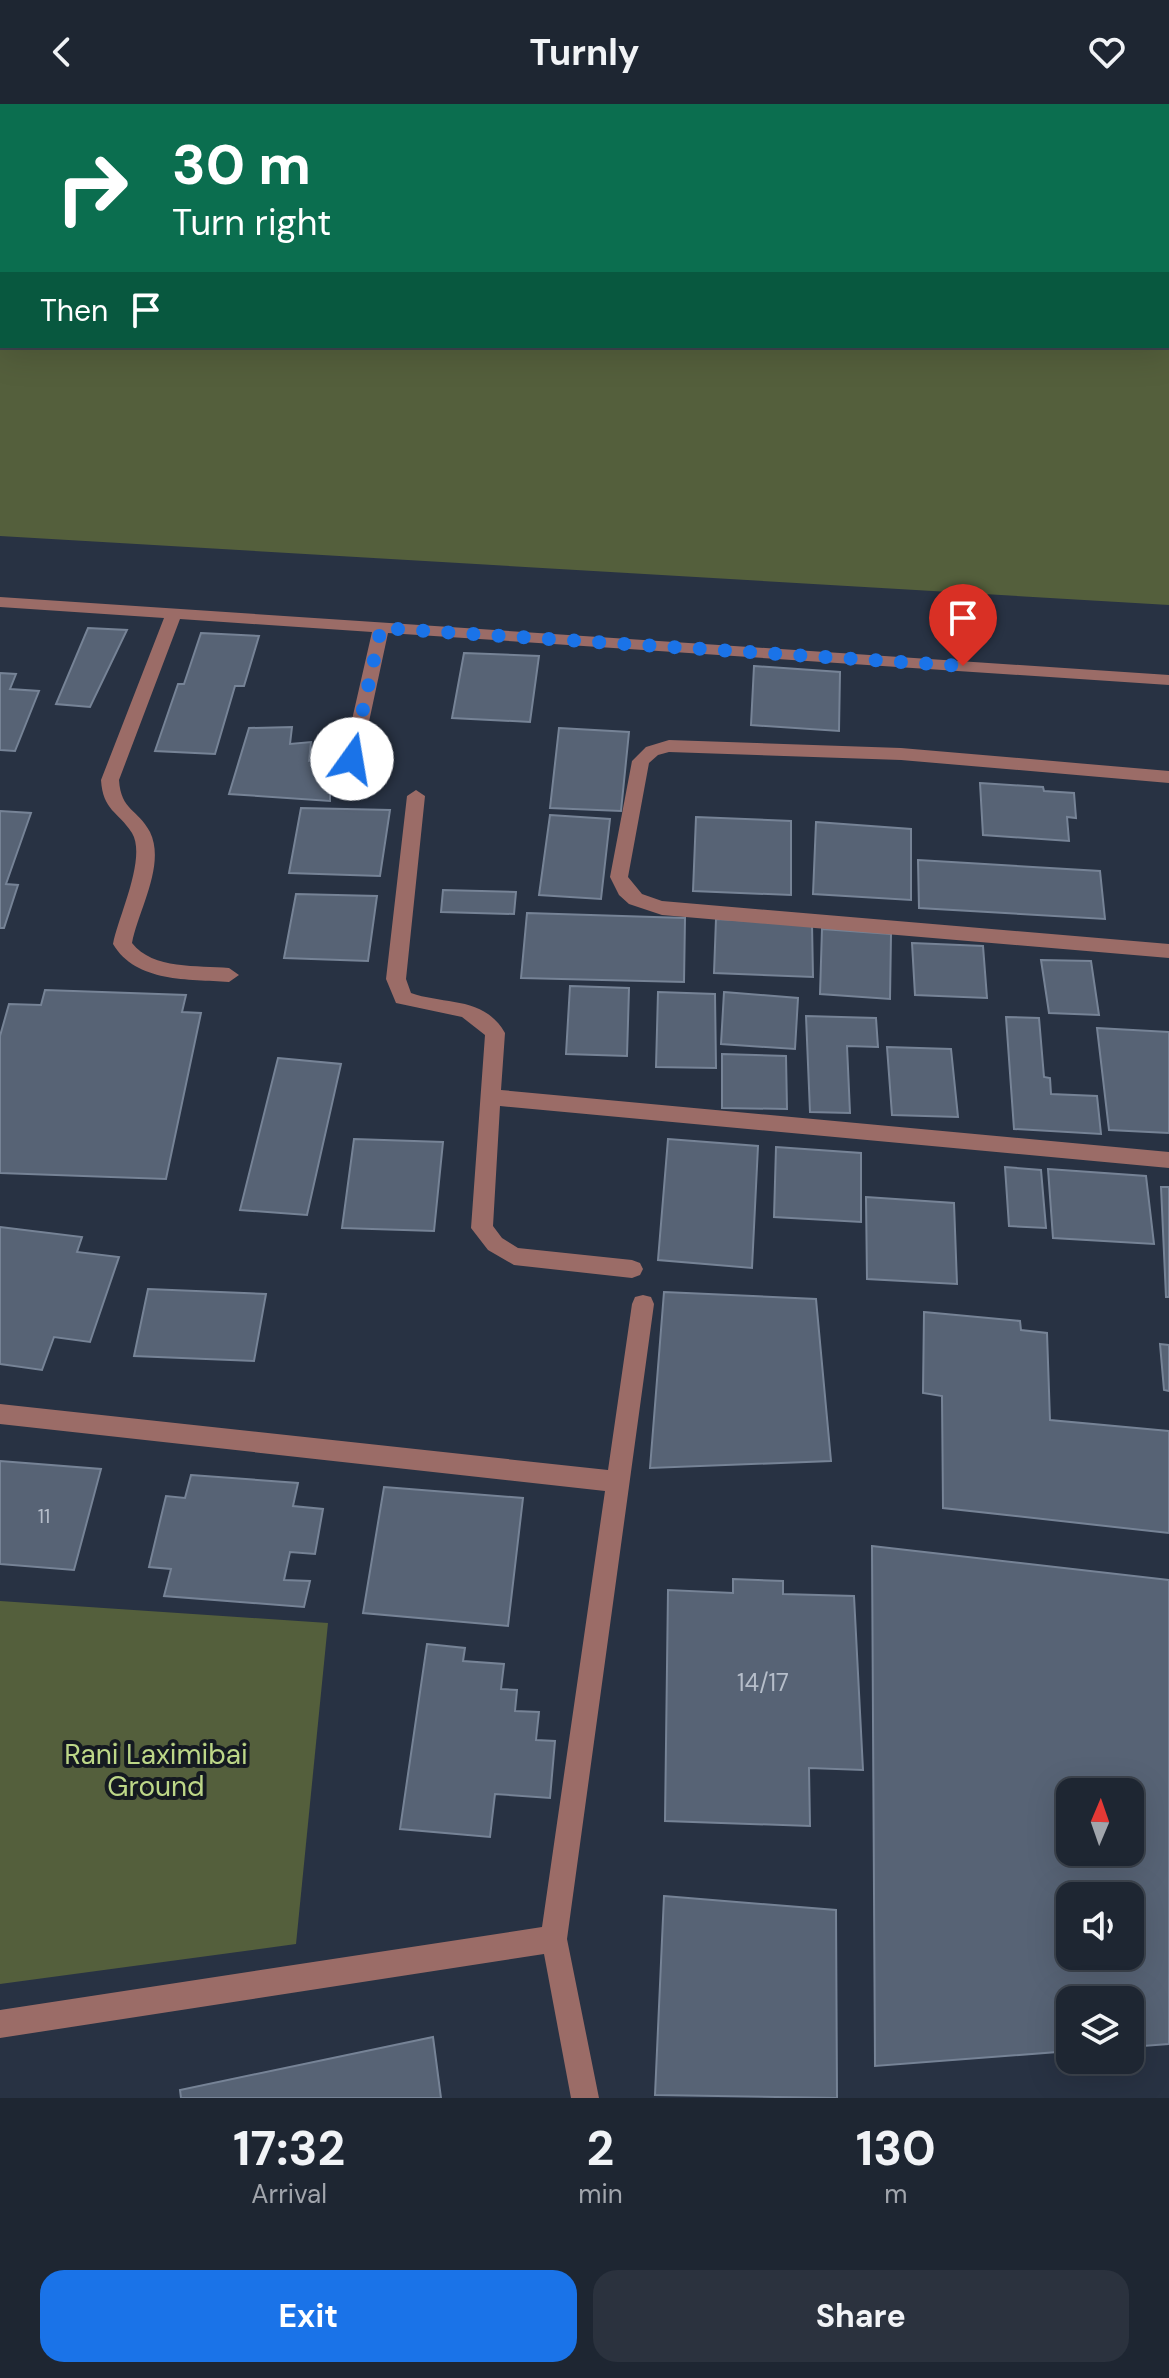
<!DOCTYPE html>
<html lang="en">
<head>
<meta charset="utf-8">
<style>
	:root { --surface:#1e2632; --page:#2b323e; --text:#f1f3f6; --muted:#a1a5ac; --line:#3c434d; --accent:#1a73e8 }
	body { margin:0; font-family:"DM Sans",sans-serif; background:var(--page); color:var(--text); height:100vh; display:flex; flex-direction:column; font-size:30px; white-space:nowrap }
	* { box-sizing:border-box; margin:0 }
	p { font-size:26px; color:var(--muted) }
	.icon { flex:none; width:44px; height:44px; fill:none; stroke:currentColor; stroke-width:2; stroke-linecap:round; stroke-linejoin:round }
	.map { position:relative; height:1994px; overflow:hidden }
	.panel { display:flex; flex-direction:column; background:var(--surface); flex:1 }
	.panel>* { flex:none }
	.hud { position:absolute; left:0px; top:0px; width:1170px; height:244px; box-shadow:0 8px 32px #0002,0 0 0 2px var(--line); background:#0b6e4f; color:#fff; overflow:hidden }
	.needle { width:52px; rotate:2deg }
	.controls { position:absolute; left:1056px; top:1674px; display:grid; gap:16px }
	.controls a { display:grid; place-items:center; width:88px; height:88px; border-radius:16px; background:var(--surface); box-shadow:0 8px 32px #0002,0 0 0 2px var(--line); font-size:40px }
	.pin { position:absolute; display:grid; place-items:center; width:68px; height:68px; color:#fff; margin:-82px -34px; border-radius:50% 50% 50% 0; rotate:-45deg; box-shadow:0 0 8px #0007 }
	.pin .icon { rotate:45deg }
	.me { position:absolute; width:88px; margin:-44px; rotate:13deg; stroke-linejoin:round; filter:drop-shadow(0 0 6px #0008) }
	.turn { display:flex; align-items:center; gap:28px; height:168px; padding:0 40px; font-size:36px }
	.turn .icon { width:104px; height:104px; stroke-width:2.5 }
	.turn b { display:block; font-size:56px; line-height:68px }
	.then { display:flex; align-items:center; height:76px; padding:0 40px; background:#0003; gap:16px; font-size:30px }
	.eta { display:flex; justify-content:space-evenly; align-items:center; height:136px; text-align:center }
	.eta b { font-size:48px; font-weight:700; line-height:56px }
	.cta { display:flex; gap:16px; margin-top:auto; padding:16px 40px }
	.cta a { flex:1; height:92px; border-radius:24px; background:var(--accent); color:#fff; font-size:32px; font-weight:700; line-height:92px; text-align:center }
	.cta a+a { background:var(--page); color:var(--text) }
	header { display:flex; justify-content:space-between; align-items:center; height:104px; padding:0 40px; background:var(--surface); font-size:36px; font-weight:700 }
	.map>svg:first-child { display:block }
	.green { fill:#545f3c; fill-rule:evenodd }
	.building { fill:#576375; stroke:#768396; stroke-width:2; fill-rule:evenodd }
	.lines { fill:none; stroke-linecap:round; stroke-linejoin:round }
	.minor { fill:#9b6c67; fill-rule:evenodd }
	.route { stroke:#1a73e8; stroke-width:14; stroke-dasharray:0 25.2 }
	.labels { text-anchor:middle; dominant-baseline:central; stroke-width:8; stroke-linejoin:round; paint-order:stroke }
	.number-label { font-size:20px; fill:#b6beca }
	.near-number-label { font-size:24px; fill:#b6beca }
	.near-park-label { font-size:28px; fill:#bdd788; stroke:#151a21 }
</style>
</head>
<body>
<header><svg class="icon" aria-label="back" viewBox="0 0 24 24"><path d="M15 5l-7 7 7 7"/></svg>Turnly<svg class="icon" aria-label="heart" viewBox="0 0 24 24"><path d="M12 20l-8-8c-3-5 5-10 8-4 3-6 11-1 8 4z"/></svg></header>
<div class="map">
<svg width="1169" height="1994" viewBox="0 0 1169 1994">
	<rect width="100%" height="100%" fill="#283243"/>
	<!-- green -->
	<g class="green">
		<path d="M 0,0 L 1169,0 L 1169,501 L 0,432 ZM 2,2 L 1168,2 L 1168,242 L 2,242 Z"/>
		<polygon points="0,1497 328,1519 296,1840 0,1880"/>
	</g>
	<!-- building -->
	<g class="building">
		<polygon points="88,524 127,526 90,603 56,600"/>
		<polygon points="201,529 259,532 244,582 235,582 215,650 155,647 178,580 184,580"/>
		<polygon points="464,549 539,552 530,618 452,614"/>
		<polygon points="754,562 840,568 839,627 751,621"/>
		<polygon points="0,569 16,570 10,585 39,587 15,647 0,646"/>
		<polygon points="292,623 290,640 311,638 309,657 319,656 330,676 330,697 229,690 249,624"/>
		<polygon points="559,624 629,628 621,707 550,704"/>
		<polygon points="980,679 1043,683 1044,687 1074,689 1076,714 1067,713 1069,737 983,731"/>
		<polygon points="301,704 390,706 380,772 289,769"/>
		<polygon points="0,707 31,709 6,780 18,781 4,824 0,824"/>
		<polygon points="550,711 610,715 601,795 539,791"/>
		<polygon points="696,713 791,717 791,791 693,787"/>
		<polygon points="816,718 911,725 911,796 813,790"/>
		<polygon points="918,756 1100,767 1105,815 919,804"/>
		<polygon points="443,786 516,788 514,810 441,808"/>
		<polygon points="296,790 377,792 368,857 284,854"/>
		<polygon points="527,809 685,814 684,878 521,874"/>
		<polygon points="716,815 812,820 813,873 714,869"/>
		<polygon points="822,825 891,830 890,895 820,890"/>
		<polygon points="912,839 983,842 987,894 915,891"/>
		<polygon points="1041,856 1091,857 1099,911 1049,909"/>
		<polygon points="570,882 629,884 627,952 566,950"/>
		<polygon points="45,886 186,891 182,908 201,909 166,1075 0,1069 0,932 9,900 41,901"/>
		<polygon points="658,888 715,890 716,964 656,963"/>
		<polygon points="724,888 798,894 795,945 721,940"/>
		<polygon points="806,912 876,914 878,943 847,942 850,1009 810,1008"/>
		<polygon points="1006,913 1039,914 1044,973 1050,974 1051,990 1097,992 1101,1030 1014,1025"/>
		<polygon points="1097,924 1169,928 1169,1029 1109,1026"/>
		<polygon points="887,943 951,945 958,1013 892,1011"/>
		<polygon points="722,950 786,952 787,1005 722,1004"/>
		<polygon points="278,954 341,960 307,1111 240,1106"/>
		<polygon points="354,1035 443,1038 434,1127 342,1124"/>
		<polygon points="668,1035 758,1042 752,1164 658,1156"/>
		<polygon points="776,1043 861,1049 861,1118 774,1113"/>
		<polygon points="1005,1063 1041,1066 1046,1124 1009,1122"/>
		<polygon points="1048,1065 1146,1072 1154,1140 1053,1134"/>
		<polygon points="1161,1083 1169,1083 1169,1193 1166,1193"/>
		<polygon points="866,1093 954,1099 957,1180 867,1175"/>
		<polygon points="0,1123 82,1133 77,1148 119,1153 90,1238 54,1233 42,1266 0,1260"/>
		<polygon points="148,1185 266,1190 254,1257 134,1252"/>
		<polygon points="664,1188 816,1195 831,1357 650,1364"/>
		<polygon points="924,1208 1020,1217 1021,1226 1047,1229 1050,1316 1169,1327 1169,1429 943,1404 942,1292 923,1289"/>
		<polygon points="1160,1240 1169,1241 1169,1287 1164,1286"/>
		<polygon points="0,1357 101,1365 74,1466 0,1460"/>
		<polygon points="191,1371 298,1379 293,1402 323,1405 315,1450 290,1448 284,1476 310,1477 304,1503 164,1492 171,1465 149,1463 166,1392 185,1394"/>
		<polygon points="384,1383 523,1394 508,1522 363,1509"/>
		<path d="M 872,1442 L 1169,1476 L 1169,1940 L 1130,1943 L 1130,1896 L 1070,1896 L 1070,1947 L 875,1962 ZM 1070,1688 L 1130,1688 L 1130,1748 L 1070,1748 ZM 1070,1792 L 1130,1792 L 1130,1852 L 1070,1852 Z"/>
		<polygon points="733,1475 783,1477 783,1490 854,1492 863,1666 809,1664 810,1722 665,1717 668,1486 733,1489"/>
		<polygon points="427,1540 465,1544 463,1557 504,1560 501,1585 517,1586 515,1607 539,1608 536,1636 555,1637 550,1694 495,1690 490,1733 400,1725"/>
		<polygon points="664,1792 836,1806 837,1994 655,1991"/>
		<polygon points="433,1933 441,1994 181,1994 180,1986"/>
	</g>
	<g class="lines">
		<!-- minor -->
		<g class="minor">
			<path d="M 0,493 L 1169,571 L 1169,581 L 388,529 L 361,655 L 352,661 L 343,655 L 372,528 L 180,515 L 119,676 C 121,707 138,705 150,728 C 166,761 138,807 132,839 C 153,866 198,861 229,864 L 239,871 L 229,878 C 189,875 136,879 113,840 C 118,813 147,754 132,729 C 118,707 103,707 101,676 L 164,514 L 0,503 Z"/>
			<polygon points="669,636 901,644 1169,667 1169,679 901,656 669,648 658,651 649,659 628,773 642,790 662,797 1169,840 1169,854 662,811 629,800 619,791 610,773 632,657 646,643"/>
			<path d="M 416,686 L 425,692 L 406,875 L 411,889 C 445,901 484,892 505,929 L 501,986 L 1169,1048 L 1169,1064 L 500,1002 L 493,1122 L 502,1134 L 518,1144 L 632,1156 L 640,1159 L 643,1165 L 640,1171 L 632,1174 L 514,1161 L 488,1146 L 471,1124 L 485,931 L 462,913 L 396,899 L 386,875 L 407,692 Z"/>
			<polygon points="643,1191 651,1193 654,1200 567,1835 599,1994 571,1994 544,1850 0,1934 0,1906 542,1823 605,1387 0,1320 0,1300 608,1366 632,1200 635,1193"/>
		</g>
	</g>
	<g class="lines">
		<!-- route -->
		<polyline class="route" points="352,655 381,524 963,562"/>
	</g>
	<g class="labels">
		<!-- number labels -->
		<g class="number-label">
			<text x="44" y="1412">11</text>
		</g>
		<!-- near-number labels -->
		<g class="near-number-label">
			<text x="763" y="1578">14/17</text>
		</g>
		<!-- near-park labels -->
		<g class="near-park-label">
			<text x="156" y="1650">Rani Laximibai<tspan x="156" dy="32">Ground</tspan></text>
		</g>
	</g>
</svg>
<div class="controls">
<a><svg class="needle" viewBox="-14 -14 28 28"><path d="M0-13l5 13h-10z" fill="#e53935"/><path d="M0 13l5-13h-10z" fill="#a1a5ac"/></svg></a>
<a><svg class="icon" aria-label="sound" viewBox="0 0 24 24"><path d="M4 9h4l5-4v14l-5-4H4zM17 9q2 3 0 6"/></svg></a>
<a><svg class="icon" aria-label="layers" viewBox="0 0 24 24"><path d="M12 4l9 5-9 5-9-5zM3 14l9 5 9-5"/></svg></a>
</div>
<div class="pin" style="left:963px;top:562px;background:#d93025"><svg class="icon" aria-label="arrive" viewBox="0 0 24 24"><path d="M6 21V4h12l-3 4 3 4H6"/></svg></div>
<svg class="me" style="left:352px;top:655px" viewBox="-20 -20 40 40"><circle r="19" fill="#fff"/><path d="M0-13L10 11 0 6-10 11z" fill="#1a73e8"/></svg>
<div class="hud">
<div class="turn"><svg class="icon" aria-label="right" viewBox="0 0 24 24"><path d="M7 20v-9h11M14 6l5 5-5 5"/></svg><div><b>30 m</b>Turn right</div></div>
<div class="then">Then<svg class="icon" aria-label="arrive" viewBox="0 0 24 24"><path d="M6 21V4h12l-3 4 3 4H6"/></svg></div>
</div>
</div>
<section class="panel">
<div class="eta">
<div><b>17:32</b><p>Arrival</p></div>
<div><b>2</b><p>min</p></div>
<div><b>130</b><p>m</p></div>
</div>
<div class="cta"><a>Exit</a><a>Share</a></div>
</section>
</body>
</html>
